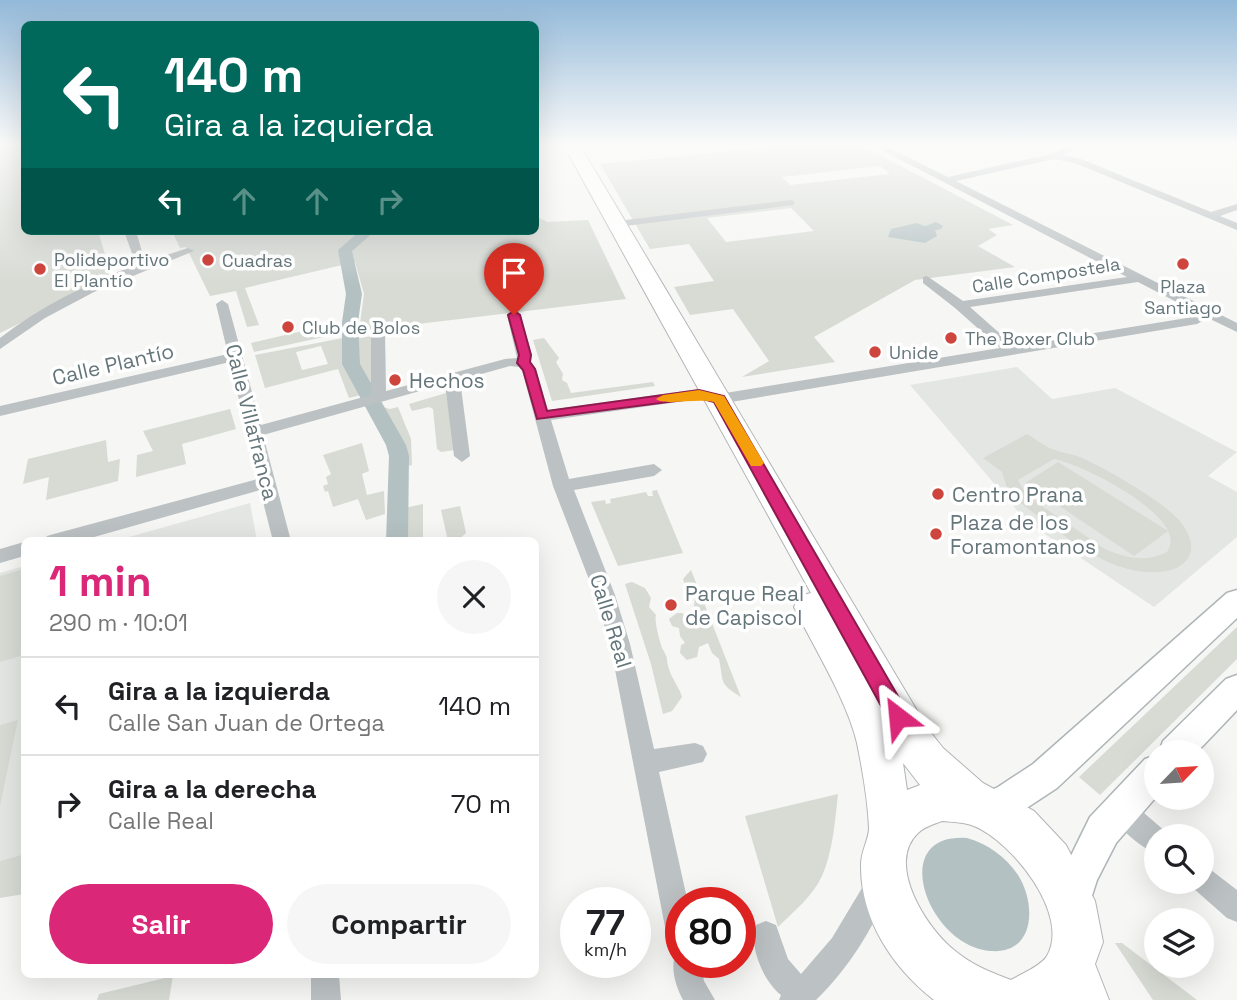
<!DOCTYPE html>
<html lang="es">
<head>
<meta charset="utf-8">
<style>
	:root { --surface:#fff; --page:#f6f6f6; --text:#202124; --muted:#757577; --line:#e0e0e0; --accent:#db2777 }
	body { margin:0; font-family:"Space Grotesk",sans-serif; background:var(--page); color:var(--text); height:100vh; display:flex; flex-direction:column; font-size:26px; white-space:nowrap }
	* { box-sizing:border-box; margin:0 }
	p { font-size:23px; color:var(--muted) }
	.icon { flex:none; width:38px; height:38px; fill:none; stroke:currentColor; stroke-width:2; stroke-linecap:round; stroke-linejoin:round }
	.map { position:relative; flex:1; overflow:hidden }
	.details { position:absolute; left:21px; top:537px; width:518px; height:441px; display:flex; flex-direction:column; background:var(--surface); border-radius:10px; box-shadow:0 7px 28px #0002 }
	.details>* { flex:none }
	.hud { position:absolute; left:21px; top:21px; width:518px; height:214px; border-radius:10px; box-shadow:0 7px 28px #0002; background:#00695c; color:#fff; overflow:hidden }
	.needle { width:46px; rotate:65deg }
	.fabs { position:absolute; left:1144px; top:740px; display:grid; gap:14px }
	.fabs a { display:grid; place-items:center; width:70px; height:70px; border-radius:50%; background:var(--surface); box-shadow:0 7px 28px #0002; font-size:35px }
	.speed { position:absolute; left:560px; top:887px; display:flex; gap:14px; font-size:35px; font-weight:700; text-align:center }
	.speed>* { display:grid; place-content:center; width:91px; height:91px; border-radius:50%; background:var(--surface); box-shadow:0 7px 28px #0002; line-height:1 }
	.speed small { font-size:18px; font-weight:400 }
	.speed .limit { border:10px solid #d22; background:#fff; color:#111 }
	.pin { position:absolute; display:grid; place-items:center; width:60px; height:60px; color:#fff; margin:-72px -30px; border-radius:50% 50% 50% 0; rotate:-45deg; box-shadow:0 0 7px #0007 }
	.pin .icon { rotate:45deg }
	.me { position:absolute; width:77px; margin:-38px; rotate:331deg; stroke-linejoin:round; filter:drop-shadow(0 0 5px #0008) }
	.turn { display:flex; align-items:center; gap:24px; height:147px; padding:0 28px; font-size:32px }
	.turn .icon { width:91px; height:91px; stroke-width:2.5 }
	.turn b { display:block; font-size:49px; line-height:60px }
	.lanes { display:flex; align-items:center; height:66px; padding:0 28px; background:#0003; justify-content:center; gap:35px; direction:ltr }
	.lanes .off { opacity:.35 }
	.round { display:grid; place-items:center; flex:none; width:74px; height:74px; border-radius:37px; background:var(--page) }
	.summary { display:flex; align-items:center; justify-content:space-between; height:119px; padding:0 28px }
	h1 { font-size:42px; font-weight:700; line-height:52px; color:var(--accent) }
	.primary-button { display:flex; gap:14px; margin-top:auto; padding:14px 28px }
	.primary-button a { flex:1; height:80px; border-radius:42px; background:var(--accent); color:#fff; font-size:28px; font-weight:700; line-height:80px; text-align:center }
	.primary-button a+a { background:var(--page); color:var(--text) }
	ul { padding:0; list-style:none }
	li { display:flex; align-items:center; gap:21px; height:98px; padding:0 28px; border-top:2px solid var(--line) }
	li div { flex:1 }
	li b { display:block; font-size:26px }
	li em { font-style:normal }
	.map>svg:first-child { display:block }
	.built { fill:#e4e6e4 }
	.green { fill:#d7dbd4; fill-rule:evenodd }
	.water { fill:#b4c1c3 }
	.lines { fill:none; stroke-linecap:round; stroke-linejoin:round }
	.canal { fill:#b4c1c3; fill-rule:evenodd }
	.secondary-casing { stroke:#aeb5b8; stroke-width:3 }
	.highway-casing { stroke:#b0b5b6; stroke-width:2 }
	.street { fill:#bcc1c3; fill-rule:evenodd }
	.secondary { fill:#fff; fill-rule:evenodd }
	.highway { fill:#fff; fill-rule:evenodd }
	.route { fill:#db2777; stroke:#8e194d; stroke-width:2 }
	.slow { fill:#f59e0b }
	.poi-dot { fill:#cd453d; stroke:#fff; stroke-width:2.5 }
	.labels { text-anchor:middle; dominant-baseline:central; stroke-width:7; stroke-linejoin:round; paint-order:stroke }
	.far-poi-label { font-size:18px; fill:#65767b; stroke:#fff; text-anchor:start }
	.far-street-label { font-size:18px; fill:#65767b; stroke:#fff }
	.street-label { font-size:21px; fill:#65767b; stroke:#fff }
	.poi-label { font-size:21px; fill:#65767b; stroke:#fff; text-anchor:start }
</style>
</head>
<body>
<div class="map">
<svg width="1237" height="1000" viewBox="0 0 1237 1000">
	<rect width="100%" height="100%" fill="#f6f6f4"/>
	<!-- built -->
	<g class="built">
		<polygon points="1017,367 1052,399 1115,388 1237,452 1208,476 1237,492 1237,537 1154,607 1027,522 910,385"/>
		<polygon points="250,503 257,541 115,541"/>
		<polygon points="24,566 24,854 0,861 0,573"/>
	</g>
	<!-- green -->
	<g class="green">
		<polygon points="0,144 24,144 24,231 98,231 112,278 0,333"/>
		<path d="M 798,144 L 859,144 L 1013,225 L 988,229 L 997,235 L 978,246 L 1015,267 L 915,280 L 814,337 L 835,362 L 742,377 L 769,361 L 733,309 L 690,315 L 674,287 L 714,281 L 689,244 L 650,249 L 600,164 ZM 880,166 L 890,174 L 790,185 L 782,177 ZM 791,208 L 814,231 L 726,242 L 707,218 Z"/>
		<polygon points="536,205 538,217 547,222 588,220 626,299 359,331 364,294 355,262 245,288 259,325 247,327 236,291 210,296 186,247 180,248 172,231 536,231"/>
		<polygon points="316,328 324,337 254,352 251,343"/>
		<polygon points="373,336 373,392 369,393 358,368 357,338"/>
		<path d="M 343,338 L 349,365 L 361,395 L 349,398 L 338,369 L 265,388 L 255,355 ZM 321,346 L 328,364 L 302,370 L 296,352 Z"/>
		<polygon points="544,338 559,358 556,362 563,374 562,380 567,383 571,393 653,382 655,386 552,401 533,340"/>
		<polygon points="446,393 455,450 441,452 437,449 433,409 429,407 412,411 409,404"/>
		<path d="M 379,406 L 390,409 L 398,407 L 411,439 L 412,465 L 404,467 C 406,439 395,427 379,406 Z"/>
		<polygon points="230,409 236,429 182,444 186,464 136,477 137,455 153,451 143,431"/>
		<path d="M 1027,434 C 1036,439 1045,447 1055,450 C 1063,453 1072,454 1080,457 C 1105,468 1161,500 1179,520 C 1187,530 1196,545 1188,558 C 1183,566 1174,570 1166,571 C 1110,581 1058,529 1016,500 L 1007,488 L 1002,472 L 983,458 ZM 1054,459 C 1080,463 1192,518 1167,552 C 1146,563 1126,558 1105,549 L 1027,496 L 1018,480 Z"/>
		<polygon points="106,440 108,462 120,459 118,481 46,500 49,477 23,484 28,459"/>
		<polygon points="362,443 369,471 362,474 367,495 384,491 385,514 366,520 358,499 333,507 328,491 325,492 323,486 328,484 326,477 331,474 323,455"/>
		<polygon points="1058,462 1168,531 1134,556 1025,483"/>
		<polygon points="657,490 683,553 618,566 591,502 605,500 606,504 611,503 610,499 646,492 648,496 653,496 652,491"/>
		<polygon points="423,504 423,541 401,541 400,509"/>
		<polygon points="460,506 466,533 457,541 448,541 441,510"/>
		<polygon points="24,569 24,655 0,662 0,576"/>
		<path d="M 691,570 L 741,697 C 718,683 724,682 719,659 L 712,653 L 708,643 L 699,647 L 697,657 L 687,660 L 680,653 L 681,645 L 685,643 L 680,636 L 679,628 L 672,626 L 669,619 L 677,613 L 682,613 L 687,618 L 697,616 L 694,606 L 695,597 L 687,591 L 683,579 Z"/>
		<path d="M 632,582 L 645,588 L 651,598 L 649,607 L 656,615 C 654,622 660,641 662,648 C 670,662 665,656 669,669 C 672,679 679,687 682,697 L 672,711 L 663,714 L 651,664 L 625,584 Z"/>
		<polygon points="1237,627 1237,659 1100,795 1079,777"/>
		<polygon points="18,720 0,806 0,725"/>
		<path d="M 838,794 C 835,821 833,851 822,876 C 813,896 793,912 778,927 L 745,816 Z"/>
		<polygon points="24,854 24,894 0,898 0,861"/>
		<polygon points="1115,943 1122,943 1197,1000 1153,1000"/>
		<polygon points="173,976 169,1000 97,1000 99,994"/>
	</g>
	<!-- water -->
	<g class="water">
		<polygon points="917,223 935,230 937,236 925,243 888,237 891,229"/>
		<path d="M 967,838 C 988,844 1006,857 1018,875 C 1036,903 1036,954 991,951 C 928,947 886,832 967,838 Z"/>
	</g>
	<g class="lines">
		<!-- canal -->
		<g class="canal">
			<polygon points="936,222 943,226 941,229 930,231 923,227"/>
			<polygon points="360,231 375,231 352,251 362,294 358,322 360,364 406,445 409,456 408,541 386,541 389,456 386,445 342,364 342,322 346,294 338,250"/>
		</g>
		<defs>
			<g id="secondary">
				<polygon points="1237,590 1237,618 1057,788 1022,811 988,826 976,821 971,809 976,797 998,787 1033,764 1227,593"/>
				<polygon points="1237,675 1237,710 1197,752 1159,752 1163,741 1226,679"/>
				<polygon points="1157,755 1157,796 1116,843 1097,880 1085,917 1072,923 1059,917 1053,904 1061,876 1090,817 1145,759"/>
			</g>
			<path id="highway" d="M 563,144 L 579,144 L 928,729 L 943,748 L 983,783 L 1034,811 L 1066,845 L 1095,901 L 1103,942 L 1095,964 L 1109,1000 L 934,1000 C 892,967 860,919 861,864 C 861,851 869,839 869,828 C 868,803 862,767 857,743 C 847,700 814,648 794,607 L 799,596 L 811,593 ZM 903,763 L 920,785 L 907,790 ZM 942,821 C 952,822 965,822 974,826 C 1011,841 1071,914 1047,956 C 1041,966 1021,974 1011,980 C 990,972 972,965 954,950 C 927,929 885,864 918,833 C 924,827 934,824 942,821 Z"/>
		</defs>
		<!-- secondary casing -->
		<use href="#secondary" class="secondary-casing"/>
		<!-- highway casing -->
		<use href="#highway" class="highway-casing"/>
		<!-- street -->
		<g class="street">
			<path d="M 870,144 L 881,144 L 948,177 L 1051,154 L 1073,144 L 1084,144 L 1063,155 L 1081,159 L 1211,212 L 1237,204 L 1237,210 L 1220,216 L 1237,223 L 1237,230 L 1075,163 L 1054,159 L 956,181 L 1237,323 L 1237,332 L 1208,318 L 1197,324 L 719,404 L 699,399 L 551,420 L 569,479 L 654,464 L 662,470 L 654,476 L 574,490 L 615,595 L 630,644 L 654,749 L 695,743 L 703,746 L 707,754 L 703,762 L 659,772 L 688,903 L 681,903 L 681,962 L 700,962 L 704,981 L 715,1000 L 683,1000 C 675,985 670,967 676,952 L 680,950 L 671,947 L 667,937 L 610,644 L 595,595 L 553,486 L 522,370 L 519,367 L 510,366 L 460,380 L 470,456 L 462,462 L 454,456 L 445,384 L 263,435 L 291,541 L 273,541 L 260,490 L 80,541 L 45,541 L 47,536 L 54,534 L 258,479 L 230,362 L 0,416 L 0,406 L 228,354 L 216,304 L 222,300 L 228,304 L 261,425 L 371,395 L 371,331 L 378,327 L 385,331 L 386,391 L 505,359 L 517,358 L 507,315 L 509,312 L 519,312 L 532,355 L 530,362 L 536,369 L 548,410 L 699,389 L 719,394 L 1000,348 L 955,308 L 923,283 L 923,277 L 927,276 L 963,301 L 1127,277 ZM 1138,282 L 1198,313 L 1193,317 L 1014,346 L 970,307 Z"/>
			<polygon points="790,200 794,201 794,205 617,227 612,224 617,221"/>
			<path d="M 124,231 L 136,231 L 145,262 L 188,248 L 194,251 L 94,292 L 45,318 L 0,349 L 0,338 C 40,307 85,285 132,266 L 134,259 Z"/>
			<polygon points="24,542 24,556 0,563 0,549"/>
			<path d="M 1120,797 L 1129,800 L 1166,832 L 1168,836 L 1157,836 L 1157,854 C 1140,847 1115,826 1108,809 L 1111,800 Z"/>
			<polygon points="1202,866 1211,870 1237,890 1237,922 1227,918 1193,888 1190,882 1202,882"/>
			<path d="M 877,874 L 886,878 L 890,887 C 873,929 849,968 816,1000 L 779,1000 L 781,995 C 764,982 748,946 756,925 L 766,921 L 776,925 L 788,959 L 801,974 L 832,938 L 868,878 Z"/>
			<polygon points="311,975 339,975 341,1000 311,1000"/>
		</g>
		<!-- secondary -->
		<use href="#secondary" class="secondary"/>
		<!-- highway -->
		<use href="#highway" class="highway"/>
	</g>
	<!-- sky -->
	<linearGradient id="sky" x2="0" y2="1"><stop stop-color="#93b9d9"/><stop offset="0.51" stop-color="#fbfbfa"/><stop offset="1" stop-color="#fbfbfa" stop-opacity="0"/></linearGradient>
	<rect width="1237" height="284" fill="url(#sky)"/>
	<!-- route -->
	<polygon class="route" points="514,311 520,315 531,355 530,362 535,369 547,411 699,390 724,396 906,710 909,717 906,724 898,727 891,724 714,402 699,398 537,419 523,370 517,363 519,355 508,315"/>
	<!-- slow -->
	<path class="slow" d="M 699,390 L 724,396 L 764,463 L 761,466 L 751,466 L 714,402 C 697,398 665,406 656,399 L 663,395 Z"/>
	<!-- markers -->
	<g class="poi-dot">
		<circle cx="208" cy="260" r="7"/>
		<circle cx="1183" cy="264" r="7"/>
		<circle cx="40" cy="269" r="7"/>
		<circle cx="288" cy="327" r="7"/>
		<circle cx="951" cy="338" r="7"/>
		<circle cx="875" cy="352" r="7"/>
		<circle cx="395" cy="380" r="7"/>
		<circle cx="938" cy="494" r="7"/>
		<circle cx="936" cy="534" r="7"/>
		<circle cx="671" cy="605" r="7"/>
	</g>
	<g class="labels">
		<!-- far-poi labels -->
		<g class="far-poi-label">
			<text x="54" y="259">Polideportivo<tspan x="54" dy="21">El Plantío</tspan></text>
			<text x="222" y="260">Cuadras</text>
			<text x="1183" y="286" text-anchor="middle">Plaza<tspan x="1183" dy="21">Santiago</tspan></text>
			<text x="302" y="327">Club de Bolos</text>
			<text x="965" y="338">The Boxer Club</text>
			<text x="889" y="352">Unide</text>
		</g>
		<!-- far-street labels -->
		<g class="far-street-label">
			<text transform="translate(1046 275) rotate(-9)">Calle Compostela</text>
		</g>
		<!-- street labels -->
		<g class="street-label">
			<text transform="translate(113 364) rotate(-13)">Calle Plantío</text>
			<text transform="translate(252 422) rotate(76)">Calle Villafranca</text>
			<text transform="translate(611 621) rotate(73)">Calle Real</text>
		</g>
		<!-- poi labels -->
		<g class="poi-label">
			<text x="409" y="380">Hechos</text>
			<text x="952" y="494">Centro Prana</text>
			<text x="950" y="522">Plaza de los<tspan x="950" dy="24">Foramontanos</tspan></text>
			<text x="685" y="593">Parque Real<tspan x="685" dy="24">de Capiscol</tspan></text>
		</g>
	</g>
</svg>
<div class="fabs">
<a><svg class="needle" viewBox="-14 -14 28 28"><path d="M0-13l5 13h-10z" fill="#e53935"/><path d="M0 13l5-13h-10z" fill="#757577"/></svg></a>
<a><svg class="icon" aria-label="search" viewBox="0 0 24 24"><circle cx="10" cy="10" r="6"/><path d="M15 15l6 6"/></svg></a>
<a><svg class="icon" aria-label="layers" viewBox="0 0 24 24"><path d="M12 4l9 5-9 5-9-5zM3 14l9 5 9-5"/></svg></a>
</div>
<div class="speed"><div>77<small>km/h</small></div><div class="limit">80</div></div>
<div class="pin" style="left:514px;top:315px;background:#d93025"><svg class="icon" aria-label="arrive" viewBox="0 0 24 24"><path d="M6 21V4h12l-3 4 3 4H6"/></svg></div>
<svg class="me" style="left:898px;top:717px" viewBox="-20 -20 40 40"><path d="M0-17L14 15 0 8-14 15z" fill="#db2777" stroke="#fff" stroke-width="4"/></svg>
<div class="hud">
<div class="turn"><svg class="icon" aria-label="left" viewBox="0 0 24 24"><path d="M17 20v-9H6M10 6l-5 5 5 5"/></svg><div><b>140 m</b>Gira a la izquierda</div></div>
<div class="lanes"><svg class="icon" aria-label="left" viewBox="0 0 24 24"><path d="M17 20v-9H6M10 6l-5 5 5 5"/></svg><svg class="icon off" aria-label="ahead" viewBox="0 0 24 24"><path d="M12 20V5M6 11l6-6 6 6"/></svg><svg class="icon off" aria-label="ahead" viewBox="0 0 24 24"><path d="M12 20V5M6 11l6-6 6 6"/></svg><svg class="icon off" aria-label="right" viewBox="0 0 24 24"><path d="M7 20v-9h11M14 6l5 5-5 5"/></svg></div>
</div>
<section class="details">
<div class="summary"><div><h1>1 min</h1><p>290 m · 10:01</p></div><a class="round"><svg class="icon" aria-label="close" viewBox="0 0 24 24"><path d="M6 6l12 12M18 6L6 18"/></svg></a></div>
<ul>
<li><svg class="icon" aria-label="left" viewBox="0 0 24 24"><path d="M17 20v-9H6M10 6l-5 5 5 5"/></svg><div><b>Gira a la izquierda</b><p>Calle San Juan de Ortega</p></div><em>140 m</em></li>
<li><svg class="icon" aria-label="right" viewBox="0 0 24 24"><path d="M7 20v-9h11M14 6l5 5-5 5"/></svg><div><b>Gira a la derecha</b><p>Calle Real</p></div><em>70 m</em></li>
</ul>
<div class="primary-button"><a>Salir</a><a>Compartir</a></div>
</section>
</div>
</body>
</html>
